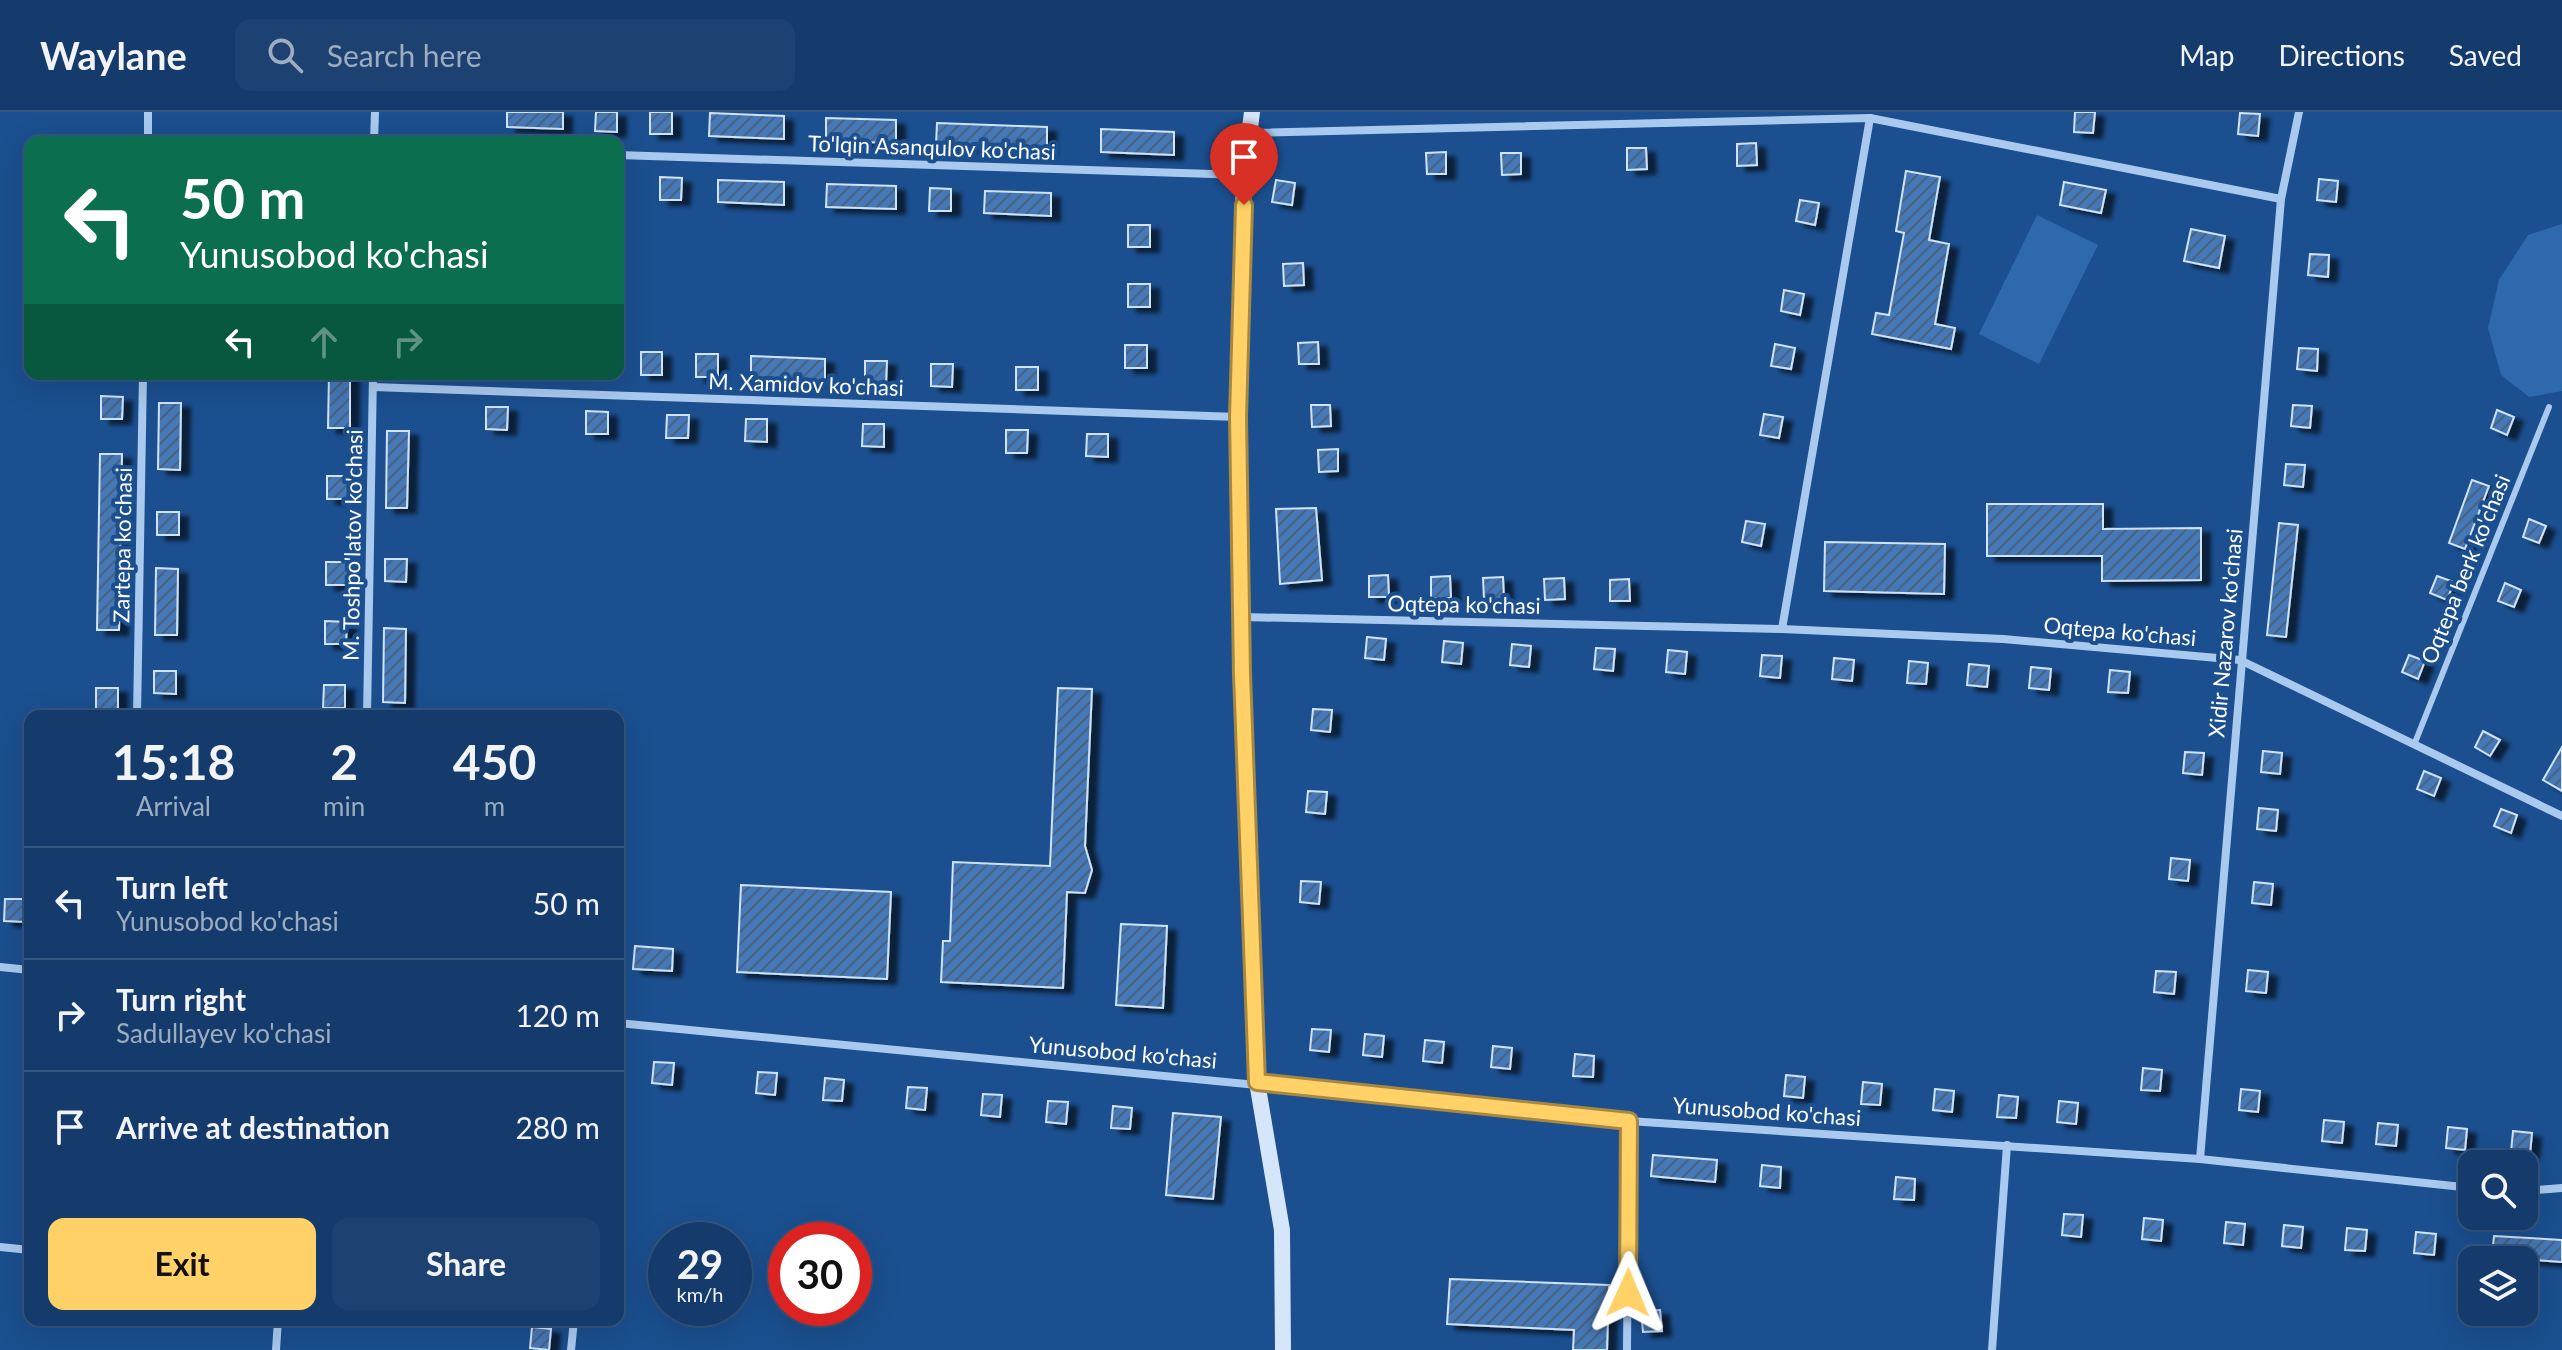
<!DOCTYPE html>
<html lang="en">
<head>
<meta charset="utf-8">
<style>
	:root { --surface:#143b6b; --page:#1d4271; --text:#f1f3f6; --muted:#9dadc1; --line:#33557e; --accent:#ffd166 }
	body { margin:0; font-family:Lato,sans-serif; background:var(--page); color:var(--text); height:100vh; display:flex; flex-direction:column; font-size:30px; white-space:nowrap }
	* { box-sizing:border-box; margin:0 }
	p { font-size:26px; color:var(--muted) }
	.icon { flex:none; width:44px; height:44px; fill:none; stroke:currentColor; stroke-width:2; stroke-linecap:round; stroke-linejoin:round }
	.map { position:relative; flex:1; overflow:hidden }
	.panel { position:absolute; left:24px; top:598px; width:600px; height:616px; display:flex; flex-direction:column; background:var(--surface); border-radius:16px; box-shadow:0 8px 32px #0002,0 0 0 2px var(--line) }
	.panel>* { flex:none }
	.hud { position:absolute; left:24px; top:24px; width:600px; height:244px; border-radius:16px; box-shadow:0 8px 32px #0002,0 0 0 2px var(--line); background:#0b6e4f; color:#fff; overflow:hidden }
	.buttons { position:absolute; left:2458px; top:1038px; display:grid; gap:16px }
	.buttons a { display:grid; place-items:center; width:80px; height:80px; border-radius:16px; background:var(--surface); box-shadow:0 8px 32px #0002,0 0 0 2px var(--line); font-size:40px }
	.speed { position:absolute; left:648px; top:1110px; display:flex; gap:16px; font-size:40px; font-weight:700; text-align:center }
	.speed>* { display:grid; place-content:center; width:104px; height:104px; border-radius:50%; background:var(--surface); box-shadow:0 8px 32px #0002,0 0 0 2px var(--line); line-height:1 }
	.speed small { font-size:20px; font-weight:400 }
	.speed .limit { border:12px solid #d22; background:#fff; color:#111 }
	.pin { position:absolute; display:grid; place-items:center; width:68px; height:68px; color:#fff; margin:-82px -34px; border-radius:50% 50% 50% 0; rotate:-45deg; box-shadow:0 0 8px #0007 }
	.pin .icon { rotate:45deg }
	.me { position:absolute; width:88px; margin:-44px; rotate:1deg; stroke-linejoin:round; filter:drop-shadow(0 0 6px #0008) }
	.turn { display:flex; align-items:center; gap:28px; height:168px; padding:0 24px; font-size:36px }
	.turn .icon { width:104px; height:104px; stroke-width:2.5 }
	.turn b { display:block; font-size:56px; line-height:68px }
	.lanes { display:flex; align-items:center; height:76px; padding:0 24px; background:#0003; justify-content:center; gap:40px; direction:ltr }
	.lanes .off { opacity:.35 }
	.eta { display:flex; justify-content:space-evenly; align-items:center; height:136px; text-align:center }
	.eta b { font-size:48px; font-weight:700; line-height:56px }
	.cta { display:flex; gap:16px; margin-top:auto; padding:16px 24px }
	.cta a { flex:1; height:92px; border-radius:16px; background:var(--accent); color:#111; font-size:32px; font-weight:700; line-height:92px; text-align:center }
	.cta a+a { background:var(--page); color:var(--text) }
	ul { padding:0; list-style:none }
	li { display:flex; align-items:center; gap:24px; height:112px; padding:0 24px; border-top:2px solid var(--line) }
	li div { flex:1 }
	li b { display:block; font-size:30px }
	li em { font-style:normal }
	header { display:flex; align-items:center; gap:48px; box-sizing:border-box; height:112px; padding:0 40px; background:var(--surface); border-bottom:2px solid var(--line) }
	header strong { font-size:38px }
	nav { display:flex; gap:44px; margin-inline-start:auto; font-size:28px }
	.search { width:560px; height:72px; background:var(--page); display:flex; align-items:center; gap:20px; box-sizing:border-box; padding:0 28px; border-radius:16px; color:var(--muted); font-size:30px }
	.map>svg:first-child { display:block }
	.green { fill:#2e69ad }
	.building { fill:url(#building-hatch); stroke:#cfe3fa; stroke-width:2; filter:url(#shadow) }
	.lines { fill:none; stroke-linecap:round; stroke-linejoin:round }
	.lane { stroke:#a9c9ee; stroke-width:6 }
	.street { stroke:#a9c9ee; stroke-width:8 }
	.secondary { stroke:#d6e6fa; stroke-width:16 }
	.route-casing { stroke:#a68842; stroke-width:20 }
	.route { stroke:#ffd166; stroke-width:14 }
	.labels { text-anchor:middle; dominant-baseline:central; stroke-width:8; stroke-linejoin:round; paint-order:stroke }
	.street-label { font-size:22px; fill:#fff; stroke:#1b4f8f }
</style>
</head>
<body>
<header>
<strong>Waylane</strong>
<div class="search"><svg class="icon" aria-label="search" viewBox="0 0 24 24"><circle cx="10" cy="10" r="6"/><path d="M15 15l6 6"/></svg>Search here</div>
<nav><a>Map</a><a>Directions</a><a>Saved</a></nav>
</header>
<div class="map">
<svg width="2562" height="1238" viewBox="0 0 2562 1238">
	<defs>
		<pattern id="building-hatch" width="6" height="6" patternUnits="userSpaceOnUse" patternTransform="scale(2)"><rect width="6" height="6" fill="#4478b7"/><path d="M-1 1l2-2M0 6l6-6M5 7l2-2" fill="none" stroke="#486282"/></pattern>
		<filter id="shadow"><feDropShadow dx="9" dy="5" stdDeviation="2" flood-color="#0009"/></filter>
	</defs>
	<rect width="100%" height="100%" fill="#1b4f8f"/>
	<!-- green -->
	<g class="green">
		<polygon points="2037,103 2098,133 2039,252 1979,222"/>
		<polygon points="2562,112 2562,279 2529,285 2501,263 2488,216 2499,168 2528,123"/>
	</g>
	<!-- building -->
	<g class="building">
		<polygon points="507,0 563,0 563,17 507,15"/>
		<polygon points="596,0 617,0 617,20 595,19"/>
		<rect x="650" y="0" width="22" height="22"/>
		<polygon points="2075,0 2095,0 2093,21 2074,20"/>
		<polygon points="710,1 784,4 784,27 709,24"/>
		<polygon points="2240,1 2260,2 2258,24 2238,22"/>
		<polygon points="826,6 896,8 896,31 826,29"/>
		<polygon points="937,11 1047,15 1047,37 936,33"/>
		<polygon points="1101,17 1174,20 1174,43 1101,40"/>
		<polygon points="1756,31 1757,53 1737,54 1737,32"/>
		<polygon points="1627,36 1646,36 1647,57 1627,58"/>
		<polygon points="1446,40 1446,62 1427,62 1426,41"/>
		<polygon points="1501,41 1521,41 1521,62 1502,63"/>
		<polygon points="1906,59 1940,65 1929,128 1949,132 1935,212 1955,216 1951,237 1872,222 1876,201 1889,203 1904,121 1896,119"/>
		<polygon points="660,65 682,66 681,88 660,88"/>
		<polygon points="2319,67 2338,69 2336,90 2317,88"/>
		<polygon points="718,68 784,70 784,93 718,90"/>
		<polygon points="1276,68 1295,71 1292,93 1272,90"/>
		<polygon points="2064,70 2106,78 2101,101 2060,93"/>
		<polygon points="827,72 896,74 896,97 826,95"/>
		<polygon points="930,76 951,77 951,99 929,99"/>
		<polygon points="985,79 1051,81 1051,104 984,101"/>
		<polygon points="1800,88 1819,91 1815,113 1796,109"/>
		<rect x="1128" y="113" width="22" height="22"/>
		<polygon points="2191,117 2225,124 2219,156 2184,149"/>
		<polygon points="2310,142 2329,143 2328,165 2308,163"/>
		<polygon points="1303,151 1304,173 1284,174 1283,152"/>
		<rect x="1128" y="172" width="22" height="23"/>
		<polygon points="1784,178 1804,182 1800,203 1781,199"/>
		<polygon points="1318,230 1319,252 1299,252 1298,231"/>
		<polygon points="1775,232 1795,236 1791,257 1771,254"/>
		<rect x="1125" y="233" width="22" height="23"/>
		<polygon points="2299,236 2318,237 2317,259 2297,257"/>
		<rect x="641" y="240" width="21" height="23"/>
		<rect x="696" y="242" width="22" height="23"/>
		<polygon points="751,244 825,247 825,269 751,267"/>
		<polygon points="865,249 887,249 886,272 865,272"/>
		<polygon points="931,252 953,252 952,275 931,274"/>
		<rect x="1016" y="255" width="22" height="23"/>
		<polygon points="329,262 350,262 350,316 328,316"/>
		<polygon points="101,284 123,285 122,307 101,307"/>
		<polygon points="159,291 181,291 180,358 158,357"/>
		<polygon points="1311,293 1330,293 1331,314 1312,315"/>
		<polygon points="2293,293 2312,294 2310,316 2291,314"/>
		<polygon points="486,295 508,295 507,318 486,317"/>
		<polygon points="2497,298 2514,305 2507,323 2491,316"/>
		<polygon points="586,299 608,300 608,322 586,322"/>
		<polygon points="1764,302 1783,305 1779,326 1760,323"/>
		<polygon points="667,303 689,303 688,326 666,326"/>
		<polygon points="746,307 767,307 767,330 745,329"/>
		<polygon points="863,312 884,312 884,335 862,334"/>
		<polygon points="1006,318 1028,318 1027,341 1006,341"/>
		<polygon points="387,319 409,319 407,396 386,396"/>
		<polygon points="1087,322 1108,322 1108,345 1086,344"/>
		<polygon points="1338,337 1338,359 1319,360 1318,338"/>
		<polygon points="100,342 122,342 119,518 97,518"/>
		<polygon points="2286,352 2305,353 2303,375 2284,373"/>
		<rect x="327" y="364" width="22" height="23"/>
		<polygon points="2472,368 2489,374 2465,437 2449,431"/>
		<polygon points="1987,392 2103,392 2103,417 2201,416 2201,468 2102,469 2102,444 1987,444"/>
		<polygon points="1316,396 1322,468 1280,472 1276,397"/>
		<rect x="157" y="400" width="22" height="23"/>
		<polygon points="2529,407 2546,414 2539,431 2523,425"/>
		<polygon points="1746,409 1765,412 1761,434 1742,430"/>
		<polygon points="2279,411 2298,413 2286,525 2267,523"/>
		<polygon points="1825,430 1945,432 1944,482 1824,479"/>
		<polygon points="385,447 407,447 406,470 385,469"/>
		<rect x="326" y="450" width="21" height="23"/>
		<polygon points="156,456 178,457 177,523 155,523"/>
		<polygon points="1388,463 1389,485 1369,485 1369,464"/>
		<polygon points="1450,464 1451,486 1431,486 1431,465"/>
		<polygon points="2437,464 2454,470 2447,488 2430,481"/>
		<polygon points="1503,465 1504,487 1484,487 1483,466"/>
		<polygon points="1564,466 1565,487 1545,488 1544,467"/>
		<polygon points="1629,467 1630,489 1610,489 1610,468"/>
		<polygon points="2505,471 2521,478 2514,495 2498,489"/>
		<polygon points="325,509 347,510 346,532 325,532"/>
		<polygon points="384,516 406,517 405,591 383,590"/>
		<polygon points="1367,525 1386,527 1384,548 1365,546"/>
		<polygon points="1444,529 1463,531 1461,552 1442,550"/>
		<polygon points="1512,532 1531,534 1529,555 1510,553"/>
		<polygon points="1596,536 1615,537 1613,559 1594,557"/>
		<polygon points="1668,538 1687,540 1685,562 1666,560"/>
		<polygon points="1762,543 1782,544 1780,566 1760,564"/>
		<polygon points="2409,543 2425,549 2418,567 2402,560"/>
		<polygon points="1834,546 1854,548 1852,569 1832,567"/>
		<polygon points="1909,549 1928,551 1926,572 1907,571"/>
		<polygon points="1969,552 1989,554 1987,575 1967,573"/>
		<polygon points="2031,555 2051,557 2049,578 2029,576"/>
		<polygon points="2110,558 2130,560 2128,581 2108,580"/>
		<polygon points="154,559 176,559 176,582 154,581"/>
		<polygon points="324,573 345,573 345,596 323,596"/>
		<polygon points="96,576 118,576 118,599 96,598"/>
		<polygon points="1058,576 1092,577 1085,734 1092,758 1085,781 1067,780 1063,876 941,870 943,829 950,829 953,750 1050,754"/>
		<polygon points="1313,597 1332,598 1330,620 1311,618"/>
		<polygon points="2483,619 2500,628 2490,644 2475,635"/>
		<polygon points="2562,635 2562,679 2543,668"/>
		<polygon points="2263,639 2282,641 2280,662 2261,660"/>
		<polygon points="2185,640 2204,641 2202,663 2183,661"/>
		<polygon points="2424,659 2441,666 2434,684 2417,677"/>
		<polygon points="1308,679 1327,680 1325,702 1306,700"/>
		<polygon points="2259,696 2278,698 2276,719 2257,717"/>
		<polygon points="2501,697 2517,703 2511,721 2494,714"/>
		<polygon points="2171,746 2190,748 2188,769 2169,767"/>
		<polygon points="1301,769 1321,770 1319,792 1300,790"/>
		<polygon points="2254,770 2273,772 2271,793 2252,791"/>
		<polygon points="741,773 891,780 887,867 737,860"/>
		<polygon points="5,787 26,787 26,810 4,809"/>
		<polygon points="1121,812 1167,814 1163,896 1116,893"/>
		<polygon points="635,834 673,837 672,859 633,857"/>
		<polygon points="2248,858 2268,860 2266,881 2246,879"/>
		<polygon points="2156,859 2176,860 2174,882 2154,880"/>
		<polygon points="1312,917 1331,918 1329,940 1310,938"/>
		<polygon points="1365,922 1384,924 1382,945 1363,943"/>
		<polygon points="1425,928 1444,930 1442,951 1423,949"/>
		<polygon points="1493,934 1512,936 1510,957 1491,955"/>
		<polygon points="1575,942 1594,944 1593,965 1573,964"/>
		<polygon points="654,950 674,951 672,973 652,971"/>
		<polygon points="2143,956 2162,958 2160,979 2141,978"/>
		<polygon points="758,960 777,961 775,983 756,981"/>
		<polygon points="1786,963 1805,965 1803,986 1784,984"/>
		<polygon points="825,966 844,968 842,989 823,988"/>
		<polygon points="1863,970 1882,972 1880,993 1861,992"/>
		<polygon points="908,975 927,976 925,998 906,996"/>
		<polygon points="1935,977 1954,979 1952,1000 1933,998"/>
		<polygon points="2241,977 2260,979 2258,1000 2239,998"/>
		<polygon points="983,982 1002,983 1000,1005 981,1003"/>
		<polygon points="1999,983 2018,985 2016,1006 1997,1005"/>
		<polygon points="1048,989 1068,990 1066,1012 1046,1010"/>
		<polygon points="2059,989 2078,991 2076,1012 2057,1010"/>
		<polygon points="1113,994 1132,996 1130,1017 1111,1016"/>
		<polygon points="1173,1001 1221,1005 1213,1087 1166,1083"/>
		<polygon points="2324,1008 2344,1010 2342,1031 2322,1029"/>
		<polygon points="2378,1011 2398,1013 2396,1034 2376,1032"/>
		<polygon points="2448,1015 2467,1017 2465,1038 2446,1036"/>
		<polygon points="2513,1019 2532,1021 2530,1042 2511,1040"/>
		<polygon points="1653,1043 1717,1048 1715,1070 1651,1064"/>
		<polygon points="1762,1053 1781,1055 1780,1076 1760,1074"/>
		<polygon points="1896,1065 1915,1067 1914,1088 1894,1087"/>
		<polygon points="2064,1102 2083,1103 2081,1125 2062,1123"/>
		<polygon points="2144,1106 2163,1108 2161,1129 2142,1127"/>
		<polygon points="2226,1110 2245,1112 2243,1133 2224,1131"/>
		<polygon points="2284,1113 2303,1115 2301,1136 2282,1134"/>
		<polygon points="2347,1116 2367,1118 2365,1139 2345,1138"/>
		<polygon points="2416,1120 2436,1122 2434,1143 2414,1141"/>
		<polygon points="2494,1124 2562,1128 2562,1150 2492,1145"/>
		<polygon points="1450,1167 1609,1173 1607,1238 1573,1238 1574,1218 1447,1212"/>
		<polygon points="1660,1198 1662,1219 1643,1220 1641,1199"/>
		<polygon points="532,1215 551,1217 549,1238 530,1236"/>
	</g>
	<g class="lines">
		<!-- lane -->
		<polyline class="lane" points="2414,633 2549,295"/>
		<!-- street -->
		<g class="street">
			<polyline points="1249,21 1870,6 2281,87"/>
			<polyline points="148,30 148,0"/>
			<polyline points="374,30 375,0"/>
			<polyline points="618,43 1244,63"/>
			<polyline points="373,275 1238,305"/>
			<polyline points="1242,505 1782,517 2003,527 2240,548 2562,704"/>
			<polyline points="1782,517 1870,6"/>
			<polyline points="137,604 143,262"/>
			<polyline points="367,604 373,262"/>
			<polyline points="0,855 30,858"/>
			<polyline points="618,911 1629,1009 2200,1047 2472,1076"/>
			<polyline points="2200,1047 2281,87 2299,0"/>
			<polyline points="2524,1079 2562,1076"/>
			<polyline points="0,1135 30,1138"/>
			<polyline points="276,1238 278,1208"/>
			<polyline points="571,1238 574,1208"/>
			<polyline points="1627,1238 1629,1009"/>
			<polyline points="1992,1238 2007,1033"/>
		</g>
		<!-- secondary -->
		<polyline class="secondary" points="1252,0 1244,63 1238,305 1242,562 1257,970 1282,1118 1283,1238"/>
	</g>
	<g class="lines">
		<defs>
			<polyline id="route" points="1244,93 1238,305 1242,562 1257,970 1629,1009 1628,1181"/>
		</defs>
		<!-- route casing -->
		<use href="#route" class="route-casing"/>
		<!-- route -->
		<use href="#route" class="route"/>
	</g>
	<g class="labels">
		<!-- street labels -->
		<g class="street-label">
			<text transform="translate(932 35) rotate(2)">To'lqin Asanqulov ko'chasi</text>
			<text transform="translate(806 272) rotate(2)">M. Xamidov ko'chasi</text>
			<text transform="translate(122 433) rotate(-89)">Zartepa ko'chasi</text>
			<text transform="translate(352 433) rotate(-89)">M. Toshpo'latov ko'chasi</text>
			<text transform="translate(2465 457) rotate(-68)">Oqtepa berk ko'chasi</text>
			<text transform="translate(1464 492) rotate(1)">Oqtepa ko'chasi</text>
			<text transform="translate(2120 519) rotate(5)">Oqtepa ko'chasi</text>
			<text transform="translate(2225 521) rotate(-85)">Xidir Nazarov ko'chasi</text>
			<text transform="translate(1123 940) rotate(5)">Yunusobod ko'chasi</text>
			<text transform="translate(1767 999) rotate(4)">Yunusobod ko'chasi</text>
		</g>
	</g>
</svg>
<div class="buttons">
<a><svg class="icon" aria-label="search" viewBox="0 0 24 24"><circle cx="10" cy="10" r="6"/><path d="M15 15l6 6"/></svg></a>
<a><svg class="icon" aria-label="layers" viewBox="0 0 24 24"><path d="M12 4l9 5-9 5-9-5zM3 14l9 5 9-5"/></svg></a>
</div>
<div class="speed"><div>29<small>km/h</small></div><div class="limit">30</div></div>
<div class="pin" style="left:1244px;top:93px;background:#d93025"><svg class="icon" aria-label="arrive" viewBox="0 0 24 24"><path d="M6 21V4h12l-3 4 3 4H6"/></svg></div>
<svg class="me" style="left:1628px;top:1181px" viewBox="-20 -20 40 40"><path d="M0-17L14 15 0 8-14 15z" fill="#ffd166" stroke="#fff" stroke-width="4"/></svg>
<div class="hud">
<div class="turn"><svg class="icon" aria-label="left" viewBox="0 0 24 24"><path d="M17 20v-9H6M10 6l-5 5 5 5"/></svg><div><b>50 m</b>Yunusobod ko'chasi</div></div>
<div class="lanes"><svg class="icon" aria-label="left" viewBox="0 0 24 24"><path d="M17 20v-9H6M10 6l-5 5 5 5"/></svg><svg class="icon off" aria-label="ahead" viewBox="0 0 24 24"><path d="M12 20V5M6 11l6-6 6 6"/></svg><svg class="icon off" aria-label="right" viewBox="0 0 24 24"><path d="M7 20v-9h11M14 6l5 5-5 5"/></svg></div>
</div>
<section class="panel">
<div class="eta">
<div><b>15:18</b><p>Arrival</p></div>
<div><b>2</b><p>min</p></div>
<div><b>450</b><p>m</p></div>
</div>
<ul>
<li><svg class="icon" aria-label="left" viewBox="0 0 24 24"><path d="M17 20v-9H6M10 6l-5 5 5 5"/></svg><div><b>Turn left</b><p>Yunusobod ko'chasi</p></div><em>50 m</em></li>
<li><svg class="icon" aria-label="right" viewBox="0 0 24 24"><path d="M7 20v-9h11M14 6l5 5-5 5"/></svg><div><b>Turn right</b><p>Sadullayev ko'chasi</p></div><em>120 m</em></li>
<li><svg class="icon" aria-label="arrive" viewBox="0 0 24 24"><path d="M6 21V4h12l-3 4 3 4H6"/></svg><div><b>Arrive at destination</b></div><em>280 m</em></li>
</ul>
<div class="cta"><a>Exit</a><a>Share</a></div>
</section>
</div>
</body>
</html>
